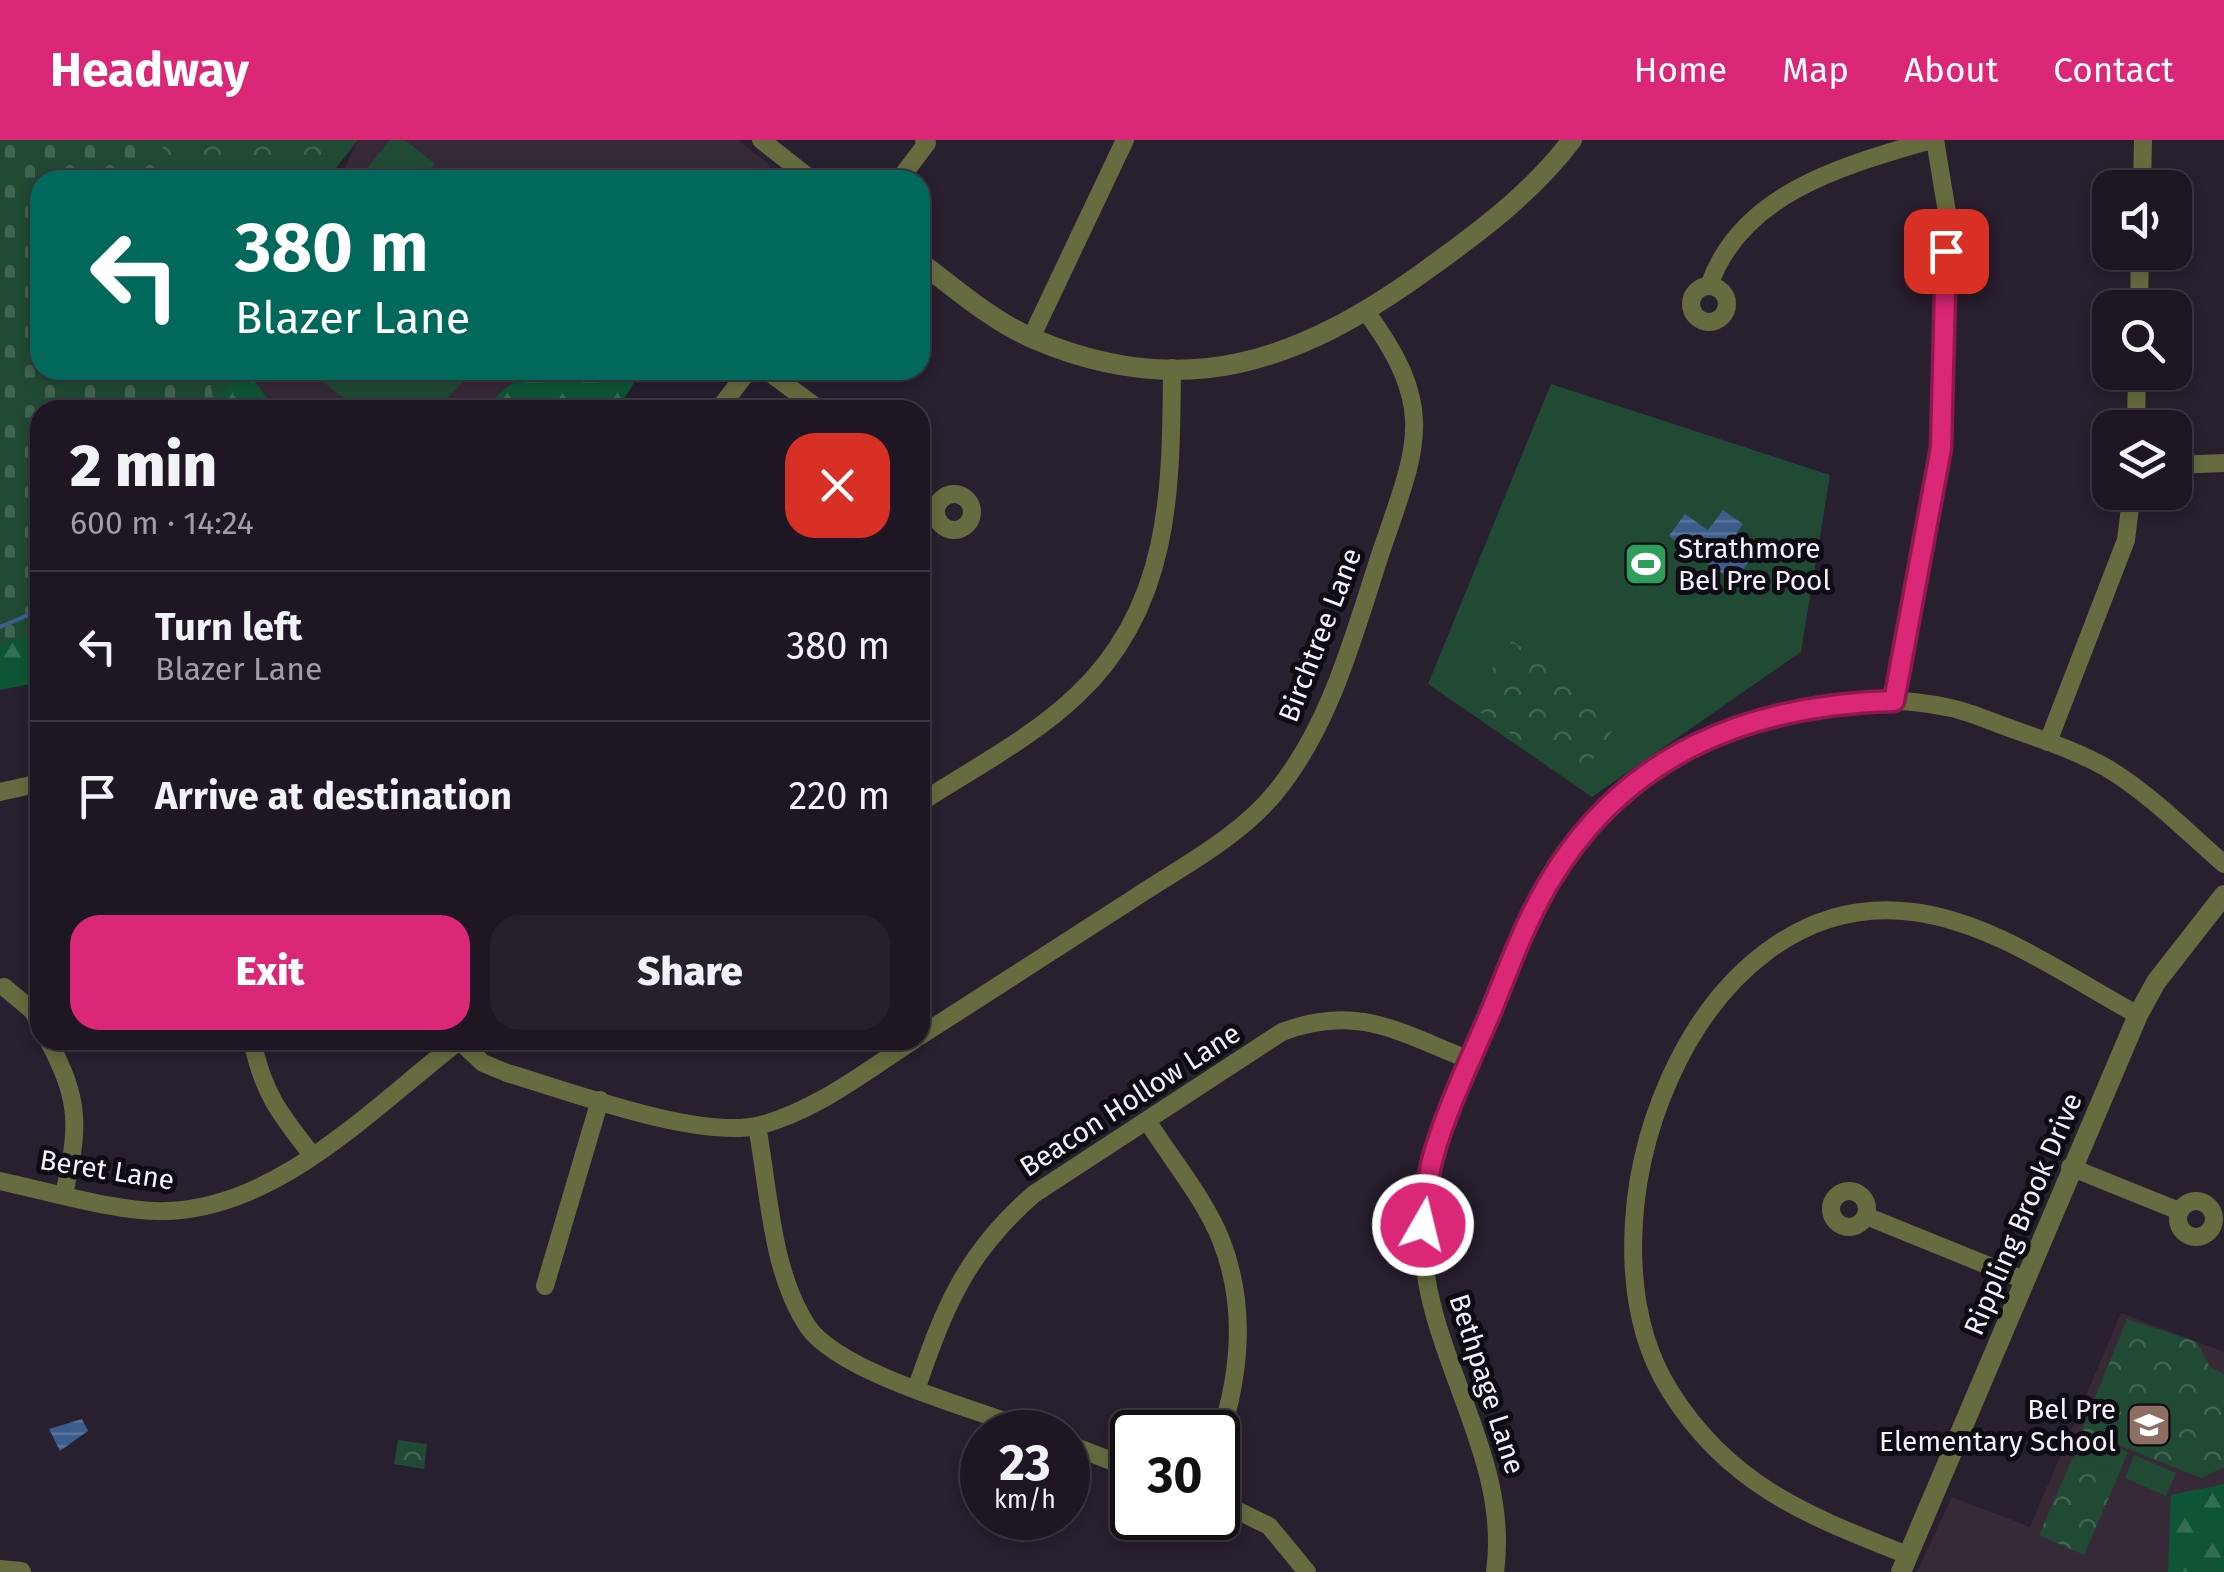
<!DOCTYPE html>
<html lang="en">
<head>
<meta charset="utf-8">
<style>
	:root { --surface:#1e1723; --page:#26202b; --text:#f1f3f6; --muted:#a19fa6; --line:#3c3641; --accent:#db2777 }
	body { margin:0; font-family:"Fira Sans",sans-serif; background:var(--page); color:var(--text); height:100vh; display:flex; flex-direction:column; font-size:38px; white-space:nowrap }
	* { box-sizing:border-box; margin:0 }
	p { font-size:32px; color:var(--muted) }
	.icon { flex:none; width:55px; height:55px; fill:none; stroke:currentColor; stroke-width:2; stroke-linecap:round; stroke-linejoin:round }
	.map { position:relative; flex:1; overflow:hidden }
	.side { position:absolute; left:30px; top:260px; width:900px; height:650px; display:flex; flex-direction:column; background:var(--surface); border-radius:30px; box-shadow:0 5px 15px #0003,0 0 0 2px var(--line) }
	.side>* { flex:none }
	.hud { position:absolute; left:30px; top:30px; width:900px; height:210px; border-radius:30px; box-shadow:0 5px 15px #0003,0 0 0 2px var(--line); background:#00695c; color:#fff; overflow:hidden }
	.tools { position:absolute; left:2092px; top:30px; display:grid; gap:20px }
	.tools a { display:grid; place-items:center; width:100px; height:100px; border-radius:20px; background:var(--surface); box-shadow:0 5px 15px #0003,0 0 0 2px var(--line); font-size:50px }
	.speed { position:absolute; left:960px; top:1270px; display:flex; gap:20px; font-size:50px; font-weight:700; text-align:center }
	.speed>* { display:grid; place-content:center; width:130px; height:130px; border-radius:50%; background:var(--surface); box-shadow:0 5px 15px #0003,0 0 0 2px var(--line); line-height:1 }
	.speed small { font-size:25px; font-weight:400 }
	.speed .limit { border:5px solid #111; border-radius:15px; background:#fff; color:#111 }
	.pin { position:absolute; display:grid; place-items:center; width:85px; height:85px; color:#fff; margin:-42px; border-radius:20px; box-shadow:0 5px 15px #0006 }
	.me { position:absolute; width:110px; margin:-55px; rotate:8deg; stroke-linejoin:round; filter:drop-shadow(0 0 8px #0008) }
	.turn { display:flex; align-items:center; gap:35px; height:210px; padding:0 40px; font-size:45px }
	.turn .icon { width:130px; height:130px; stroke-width:2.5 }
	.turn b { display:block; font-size:70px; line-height:85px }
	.round { display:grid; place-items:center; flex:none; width:105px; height:105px; border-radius:30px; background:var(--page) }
	.head { display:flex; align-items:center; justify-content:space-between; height:170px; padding:0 40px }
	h1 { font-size:60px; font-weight:800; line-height:75px }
	.action { display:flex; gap:20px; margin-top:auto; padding:20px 40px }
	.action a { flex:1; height:115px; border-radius:30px; background:var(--accent); color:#fff; font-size:40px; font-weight:800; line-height:115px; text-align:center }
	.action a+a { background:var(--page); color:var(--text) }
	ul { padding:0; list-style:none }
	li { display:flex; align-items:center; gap:30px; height:150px; padding:0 40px; border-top:2px solid var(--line) }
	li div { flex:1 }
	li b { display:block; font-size:38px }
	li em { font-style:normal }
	header { display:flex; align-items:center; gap:60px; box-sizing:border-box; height:140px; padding:0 50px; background:var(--accent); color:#fff }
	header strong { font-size:48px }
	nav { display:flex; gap:55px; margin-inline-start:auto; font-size:35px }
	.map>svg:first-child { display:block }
	.education { fill:#372a37 }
	.green { fill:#204a33 }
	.forest { fill:url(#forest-firs) }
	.cemetery { fill:url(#cemetery-stones) }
	.park { fill:url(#park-crowns) }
	.water { fill:url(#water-rules) }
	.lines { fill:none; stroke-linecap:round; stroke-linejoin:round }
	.stream { stroke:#3d5d8d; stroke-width:4 }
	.minor { stroke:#666c3f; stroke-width:18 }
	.tertiary { stroke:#666c3f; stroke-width:20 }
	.route-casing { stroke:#8e194d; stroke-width:25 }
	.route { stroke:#db2777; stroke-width:18 }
	.labels { text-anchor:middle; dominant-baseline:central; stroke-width:10; stroke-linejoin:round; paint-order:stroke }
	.poi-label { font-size:28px; fill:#f5f0fb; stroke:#0f0b12; text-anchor:start }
	.street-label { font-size:28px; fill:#f5f0fb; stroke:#0f0b12 }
</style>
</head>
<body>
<header>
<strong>Headway</strong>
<nav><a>Home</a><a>Map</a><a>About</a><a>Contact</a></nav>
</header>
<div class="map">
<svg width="2224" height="1432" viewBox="0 0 2224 1432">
	<defs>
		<pattern id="forest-firs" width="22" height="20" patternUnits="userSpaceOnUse" patternTransform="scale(2.5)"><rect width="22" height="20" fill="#0e5535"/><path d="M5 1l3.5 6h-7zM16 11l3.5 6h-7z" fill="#326e53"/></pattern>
		<pattern id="cemetery-stones" width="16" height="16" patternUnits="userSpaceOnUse" patternTransform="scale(2.5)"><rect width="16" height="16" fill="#204a33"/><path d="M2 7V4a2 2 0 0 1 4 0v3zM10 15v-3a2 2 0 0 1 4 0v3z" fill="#416451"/></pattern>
		<pattern id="park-crowns" width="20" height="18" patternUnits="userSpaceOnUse" patternTransform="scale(2.5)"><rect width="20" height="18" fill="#204a33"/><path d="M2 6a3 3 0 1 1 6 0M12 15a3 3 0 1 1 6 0" fill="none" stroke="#416451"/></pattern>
		<pattern id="water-rules" width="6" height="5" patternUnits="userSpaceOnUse" patternTransform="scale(2.5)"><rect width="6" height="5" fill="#3d5d8d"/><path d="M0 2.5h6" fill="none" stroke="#5a759e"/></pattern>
	</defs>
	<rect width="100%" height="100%" fill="#281f2f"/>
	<!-- education -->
	<g class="education">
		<polygon points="358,0 738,0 771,26 761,40 339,40"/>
		<polygon points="240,230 612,230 581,270 238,270"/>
		<polygon points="2121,1173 2224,1212 2224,1397 2209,1432 1917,1432 1952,1357 2030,1387"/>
	</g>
	<!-- green -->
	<g class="green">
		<polygon points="390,0 405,0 435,24 421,40 358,39"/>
		<polygon points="308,230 475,230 435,270 359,270"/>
		<polygon points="1551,244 1830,335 1801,512 1592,657 1428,544"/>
		<polygon points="2084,1294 2128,1312 2119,1334 2074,1315"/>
		<polygon points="2134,1315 2176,1333 2166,1356 2125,1338"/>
	</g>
	<!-- forest -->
	<g class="forest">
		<polygon points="209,230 254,230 250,235 276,270 216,270"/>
		<polygon points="538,230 642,230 617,270 480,270 510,245"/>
		<polygon points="40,370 40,542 0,550 0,390"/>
		<polygon points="2224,1344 2224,1432 2168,1432 2171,1355"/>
	</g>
	<!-- cemetery -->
	<polygon class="cemetery" points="0,0 165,0 173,40 40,40 40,230 215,230 224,270 40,270 40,493 0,505"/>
	<!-- park -->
	<g class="park">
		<polygon points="161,0 358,0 336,28 339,40 169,40"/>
		<polygon points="208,230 240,230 214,264"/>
		<polygon points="1512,501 1622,577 1578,640 1468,564"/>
		<polygon points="2127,1179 2197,1202 2210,1227 2224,1234 2224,1327 2201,1338 2082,1290"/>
		<polygon points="398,1300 427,1304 424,1329 394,1324"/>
		<polygon points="2074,1315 2119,1334 2084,1415 2039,1395"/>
	</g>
	<!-- water -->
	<g class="water">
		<polygon points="1723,370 1743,384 1728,406 1749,421 1734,442 1669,396 1685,374 1708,390"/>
		<polygon points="82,1279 88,1291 60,1311 49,1289"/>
	</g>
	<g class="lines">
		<!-- stream -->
		<polyline class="stream" points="0,487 40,470"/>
		<!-- minor -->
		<g class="minor">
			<polyline points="761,0 812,40"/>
			<polyline points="899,40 927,3 924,0"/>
			<polyline points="2142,48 2143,0"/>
			<circle cx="1709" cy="164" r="18"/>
			<path d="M 1709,146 C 1741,52 1846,25 1931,0"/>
			<polyline points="2139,168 2140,112"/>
			<polyline points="1031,198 1125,0"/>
			<polyline points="766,230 820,270"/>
			<polyline points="718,270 749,230"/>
			<polyline points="2136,288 2137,232"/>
			<polyline points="2175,325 2224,323"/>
			<circle cx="954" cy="372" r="18"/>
			<polyline points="1894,561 1941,307 1947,72 1935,0"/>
			<polyline points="2048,602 2126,400 2132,352"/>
			<polyline points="0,652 40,643"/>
			<path d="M 920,663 C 972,629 1032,598 1077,555 C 1172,466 1171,348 1172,228"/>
			<polyline points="4,847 33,871 40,885"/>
			<path d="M 920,896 C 992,850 1064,803 1136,757 C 1183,726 1239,697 1275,653 C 1331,585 1354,494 1381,412 C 1417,306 1438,270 1367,173"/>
			<path d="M 48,900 C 81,962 79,987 64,1054"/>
			<path d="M 252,900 C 263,953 279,973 312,1015"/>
			<path d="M 458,900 L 483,923 L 507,933 C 569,951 700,1001 761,985 C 817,970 866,931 914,900"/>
			<path d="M 1148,982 C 1172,1020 1204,1058 1221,1100 C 1247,1166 1240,1237 1218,1302"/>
			<path d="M 757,986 C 769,1050 771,1132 808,1187 C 841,1234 980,1271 1037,1292"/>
			<polyline points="2070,1027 2179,1071"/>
			<path d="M 0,1041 C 47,1051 120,1073 166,1071 C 279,1068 373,967 459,901"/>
			<circle cx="1849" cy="1069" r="18"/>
			<circle cx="2196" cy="1079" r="18"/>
			<polyline points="1866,1076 2024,1140"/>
			<polyline points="545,1146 600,960"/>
			<path d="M 917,1247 C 945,1165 967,1112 1034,1054 L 1282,892 C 1358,863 1400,893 1470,920"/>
			<polyline points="1068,1304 1132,1329"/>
			<polyline points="1218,1361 1269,1386 1307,1432"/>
			<path d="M 1907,1415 C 1809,1376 1729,1346 1670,1251 C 1567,1088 1690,743 1913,772 C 1993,782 2068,837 2138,875"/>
			<path d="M 1495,1432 C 1512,1310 1418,1208 1423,1087 C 1426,1008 1464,935 1494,864 C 1511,822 1526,777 1551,740 C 1638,608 1794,535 1951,568 C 1973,573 1994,583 2015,590 C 2046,601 2079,612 2107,628 C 2150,654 2186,691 2224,724"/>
		</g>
		<!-- tertiary -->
		<g class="tertiary">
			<path d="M 920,122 C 956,149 992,181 1034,199 C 1184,263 1299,222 1425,131 C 1478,93 1532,53 1572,0"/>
			<polyline points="0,1430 21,1432"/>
			<polyline points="1901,1432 2138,875 2156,842 2224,755"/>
		</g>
	</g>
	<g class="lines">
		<defs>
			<path id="route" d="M 1423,1085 C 1426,1063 1427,1038 1433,1017 C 1447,967 1472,917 1492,869 C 1509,827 1525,783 1548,744 C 1625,613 1749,565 1894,561 L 1941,308 L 1946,111"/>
		</defs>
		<!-- route casing -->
		<use href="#route" class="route-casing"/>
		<!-- route -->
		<use href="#route" class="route"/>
	</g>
	<!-- icons -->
	<defs>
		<symbol id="stadium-square" viewBox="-11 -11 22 22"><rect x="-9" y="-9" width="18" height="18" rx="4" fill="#2e9e5b" stroke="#0f0b12"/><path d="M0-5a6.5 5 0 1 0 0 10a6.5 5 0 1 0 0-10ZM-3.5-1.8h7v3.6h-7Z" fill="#fff"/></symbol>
		<symbol id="school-square" viewBox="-11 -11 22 22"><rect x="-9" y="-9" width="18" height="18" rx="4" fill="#8d6e63" stroke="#0f0b12"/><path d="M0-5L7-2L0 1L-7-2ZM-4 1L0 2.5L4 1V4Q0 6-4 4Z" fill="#fff"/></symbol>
	</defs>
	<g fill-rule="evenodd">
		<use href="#stadium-square" x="1621" y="399" width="50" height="50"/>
		<use href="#school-square" x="2124" y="1260" width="50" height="50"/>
	</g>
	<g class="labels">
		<!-- poi labels -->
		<g class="poi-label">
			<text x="1678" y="408">Strathmore<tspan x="1678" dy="32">Bel Pre Pool</tspan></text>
			<text x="2116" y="1269" text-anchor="end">Bel Pre<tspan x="2116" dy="32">Elementary School</tspan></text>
		</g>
		<!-- street labels -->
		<g class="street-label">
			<text transform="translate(1320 495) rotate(-69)">Birchtree Lane</text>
			<text transform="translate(1130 960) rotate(-33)">Beacon Hollow Lane</text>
			<text transform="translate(107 1030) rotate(9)">Beret Lane</text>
			<text transform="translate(2023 1074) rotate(-67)">Rippling Brook Drive</text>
			<text transform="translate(1487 1244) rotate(72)">Bethpage Lane</text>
		</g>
	</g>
</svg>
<div class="tools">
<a><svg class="icon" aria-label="sound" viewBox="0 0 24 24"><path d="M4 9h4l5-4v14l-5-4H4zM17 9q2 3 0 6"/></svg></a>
<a><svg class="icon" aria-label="search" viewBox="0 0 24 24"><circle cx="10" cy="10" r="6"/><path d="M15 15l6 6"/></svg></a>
<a><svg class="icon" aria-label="layers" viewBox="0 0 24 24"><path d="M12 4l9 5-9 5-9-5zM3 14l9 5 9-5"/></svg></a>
</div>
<div class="speed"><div>23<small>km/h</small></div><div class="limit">30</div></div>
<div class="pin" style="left:1946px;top:111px;background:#d93025"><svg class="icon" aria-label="arrive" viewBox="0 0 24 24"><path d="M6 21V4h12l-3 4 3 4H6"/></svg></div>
<svg class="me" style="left:1423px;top:1085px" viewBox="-20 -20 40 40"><circle r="17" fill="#db2777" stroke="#fff" stroke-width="3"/><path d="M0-11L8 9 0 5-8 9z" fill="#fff"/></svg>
<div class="hud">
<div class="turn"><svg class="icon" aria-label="left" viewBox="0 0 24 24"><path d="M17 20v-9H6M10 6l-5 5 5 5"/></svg><div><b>380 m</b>Blazer Lane</div></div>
</div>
<section class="side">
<div class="head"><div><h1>2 min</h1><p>600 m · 14:24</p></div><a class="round" style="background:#d93025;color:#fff"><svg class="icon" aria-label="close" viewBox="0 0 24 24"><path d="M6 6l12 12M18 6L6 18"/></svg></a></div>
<ul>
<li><svg class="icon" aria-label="left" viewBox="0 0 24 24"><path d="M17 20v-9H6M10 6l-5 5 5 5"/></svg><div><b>Turn left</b><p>Blazer Lane</p></div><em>380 m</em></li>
<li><svg class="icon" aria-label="arrive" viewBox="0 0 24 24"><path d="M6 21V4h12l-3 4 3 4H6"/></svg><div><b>Arrive at destination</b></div><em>220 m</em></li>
</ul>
<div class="action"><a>Exit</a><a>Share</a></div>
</section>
</div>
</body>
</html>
